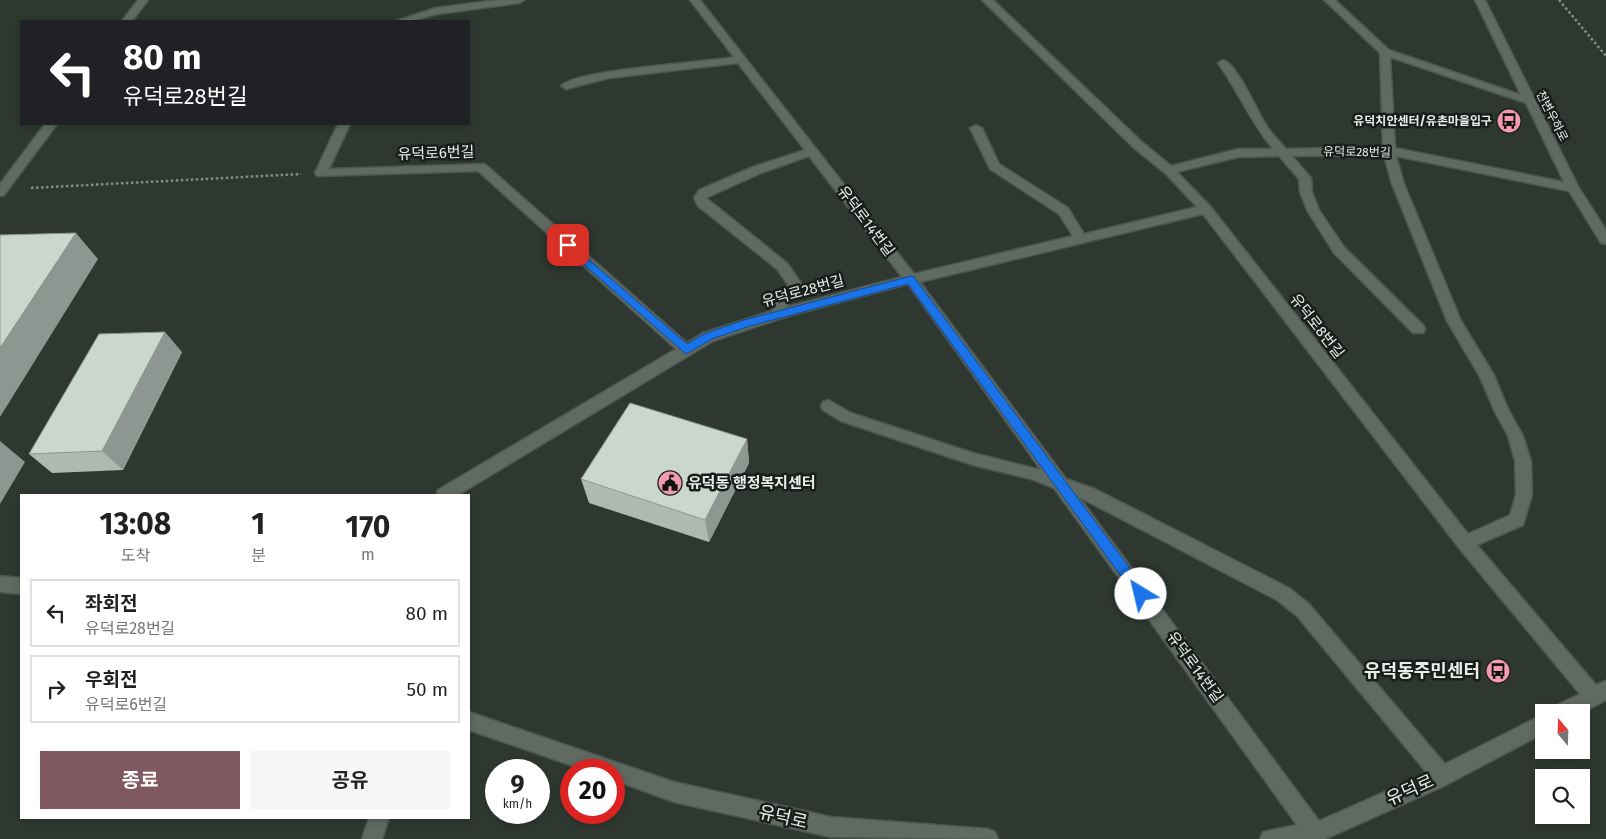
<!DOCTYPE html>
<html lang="ko">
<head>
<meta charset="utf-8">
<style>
	:root { --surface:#fff; --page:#f6f6f6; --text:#222; --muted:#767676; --line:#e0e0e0; --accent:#805861 }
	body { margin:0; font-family:"Fira Sans","Noto Sans KR",sans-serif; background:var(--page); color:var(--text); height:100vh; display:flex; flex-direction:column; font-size:19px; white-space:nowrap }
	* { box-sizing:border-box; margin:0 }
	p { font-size:16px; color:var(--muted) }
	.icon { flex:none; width:28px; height:28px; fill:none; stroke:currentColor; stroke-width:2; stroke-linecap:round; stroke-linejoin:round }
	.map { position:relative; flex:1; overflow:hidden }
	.details { position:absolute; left:20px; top:494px; width:450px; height:325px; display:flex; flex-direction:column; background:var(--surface); border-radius:0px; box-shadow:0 2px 8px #0003 }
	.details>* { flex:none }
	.top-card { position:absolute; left:20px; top:20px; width:450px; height:105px; border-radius:0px; box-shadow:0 2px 8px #0003; background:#202124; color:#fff; overflow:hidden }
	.needle { width:32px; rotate:341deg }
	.fabs { position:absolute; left:1535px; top:704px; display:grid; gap:10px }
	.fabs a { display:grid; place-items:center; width:55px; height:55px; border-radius:0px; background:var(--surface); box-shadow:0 2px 8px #0003; font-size:25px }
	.speed { position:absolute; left:485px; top:759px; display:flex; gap:10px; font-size:25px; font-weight:700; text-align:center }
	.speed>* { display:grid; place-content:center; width:65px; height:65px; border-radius:50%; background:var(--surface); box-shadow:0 2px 8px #0003; line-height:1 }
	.speed small { font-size:12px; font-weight:400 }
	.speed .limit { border:8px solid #d22; background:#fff; color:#111 }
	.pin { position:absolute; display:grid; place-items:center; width:42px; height:42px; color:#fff; margin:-21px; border-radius:10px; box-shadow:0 2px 8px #0006 }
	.me { position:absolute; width:55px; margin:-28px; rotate:324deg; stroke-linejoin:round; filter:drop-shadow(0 0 4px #0008) }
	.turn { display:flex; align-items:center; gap:18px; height:105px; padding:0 20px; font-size:22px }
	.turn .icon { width:65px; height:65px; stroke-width:2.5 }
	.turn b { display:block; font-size:35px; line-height:42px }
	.eta { display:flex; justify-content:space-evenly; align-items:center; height:85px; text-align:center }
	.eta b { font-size:30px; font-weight:700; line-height:35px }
	.primary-button { display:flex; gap:10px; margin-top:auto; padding:10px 20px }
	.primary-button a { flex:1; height:58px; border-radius:0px; background:var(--accent); color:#fff; font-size:20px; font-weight:700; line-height:58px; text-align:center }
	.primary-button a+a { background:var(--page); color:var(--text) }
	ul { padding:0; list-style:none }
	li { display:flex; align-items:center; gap:15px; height:68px; margin:0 10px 8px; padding:0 10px; border:2px solid var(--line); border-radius:0px }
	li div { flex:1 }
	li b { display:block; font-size:19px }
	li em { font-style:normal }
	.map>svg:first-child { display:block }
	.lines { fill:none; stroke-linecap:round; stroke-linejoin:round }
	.minor-casing { stroke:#4c554f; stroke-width:3 }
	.path { stroke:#838c86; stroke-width:2.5; stroke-dasharray:2.5 2.5; stroke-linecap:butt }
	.minor { fill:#5e6a62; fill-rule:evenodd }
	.wall { fill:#aeb9b0 }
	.shaded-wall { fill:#8d9690 }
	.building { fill:#cad7cd; stroke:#8d9690 }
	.route { fill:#1a73e8; stroke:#114b97 }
	.labels { text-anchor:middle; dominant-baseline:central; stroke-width:5; stroke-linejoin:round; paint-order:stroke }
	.far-street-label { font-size:12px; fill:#e7eee9; stroke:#191e1b }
	.far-poi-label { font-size:12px; font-weight:bold; fill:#e7eee9; stroke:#191e1b; text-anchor:end }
	.street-label { font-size:15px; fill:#e7eee9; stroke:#191e1b }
	.poi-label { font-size:15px; font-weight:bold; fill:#e7eee9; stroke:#191e1b; text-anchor:start }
	.near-poi-label { font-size:18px; font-weight:bold; fill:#e7eee9; stroke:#191e1b; text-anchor:end }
	.near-street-label { font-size:18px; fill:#e7eee9; stroke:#191e1b }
</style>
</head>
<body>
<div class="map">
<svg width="1606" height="839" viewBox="0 0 1606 839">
	<rect width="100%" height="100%" fill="#2e3831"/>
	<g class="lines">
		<defs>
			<g id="minor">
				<polygon points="138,0 148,0 132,21 122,21"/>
				<polygon points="497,0 524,0 519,3 437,14 411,21 396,21 436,8"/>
				<path d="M 690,0 L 700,0 L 914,274 L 1073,236 L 1059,214 L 990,169 L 970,128 L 976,125 L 982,128 L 999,164 L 1068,208 L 1084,234 L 1197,207 L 1165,173 L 1134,148 L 982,0 L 993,0 L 1142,142 L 1171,166 L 1238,149 L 1273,149 C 1251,123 1238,91 1218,63 L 1223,60 C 1238,64 1258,114 1268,128 C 1273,135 1280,142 1286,149 L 1383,147 L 1380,53 L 1324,0 L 1335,0 L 1389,50 L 1521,95 L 1475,0 L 1485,0 L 1579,188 L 1606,230 L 1606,244 L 1601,243 L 1569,191 L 1396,156 L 1404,184 L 1461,321 L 1494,375 L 1508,409 L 1523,436 L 1531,461 L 1532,495 L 1523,525 L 1477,545 L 1596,685 L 1606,681 L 1606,700 L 1581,713 L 1555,712 L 1557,705 L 1580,694 L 1459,548 L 1203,214 L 920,282 L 1066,479 L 1095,489 L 1289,588 L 1309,604 L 1445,764 L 1544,714 L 1544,733 L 1442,787 L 1325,839 L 1260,839 L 1263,832 L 1297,825 L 1054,488 L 1031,479 L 973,465 L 841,421 L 823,410 L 821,406 L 823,402 L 828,400 L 851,413 L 973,453 L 1041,470 L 908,284 L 788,316 L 713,341 L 458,495 L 436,495 L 438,490 L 676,349 L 478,171 L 317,176 L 315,173 L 338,124 L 350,124 L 329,169 L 485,164 L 687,343 L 703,333 L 772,311 L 779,294 L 788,285 L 777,269 L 698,206 L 694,198 L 699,190 L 753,167 L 805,150 L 738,63 L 609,78 L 566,89 L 561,86 C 578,69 703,63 734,57 ZM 1390,57 L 1526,103 L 1564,182 L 1395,148 ZM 1384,155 L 1392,184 L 1447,321 L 1480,377 L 1494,410 L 1508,436 L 1515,461 L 1516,495 L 1510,515 L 1468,534 L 1210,206 L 1177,172 L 1238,157 L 1279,156 L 1299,179 L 1300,192 L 1307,210 L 1334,253 L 1413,333 L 1423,333 L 1425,329 L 1423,325 L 1344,247 L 1319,210 L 1312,192 L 1311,178 L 1292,156 ZM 809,156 L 902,277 L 787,307 L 790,299 L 803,286 L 787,263 L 706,198 L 761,173 ZM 1079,497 L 1277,600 L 1297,616 L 1427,773 L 1319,821 Z"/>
				<polygon points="45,124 57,124 4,195 0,196 0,184"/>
				<polygon points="0,576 21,578 21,594 0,592"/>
				<polygon points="469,712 674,782 831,817 988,829 995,832 998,839 831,837 674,802 614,780 614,770 585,770 469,730"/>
				<polygon points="369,818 389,818 382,839 362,839"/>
			</g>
		</defs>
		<!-- minor casing -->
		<use href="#minor" class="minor-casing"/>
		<!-- path -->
		<g class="path">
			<polyline points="1559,0 1606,56"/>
			<polyline points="31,188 301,174"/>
		</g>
		<!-- minor -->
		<use href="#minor" class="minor"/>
	</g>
	<!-- wall -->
	<g class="wall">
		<polygon points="182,352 123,470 52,473 29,454"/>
		<polygon points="747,439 749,463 709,542 589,503 581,479"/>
	</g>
	<!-- shaded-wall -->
	<g class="shaded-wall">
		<polygon points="76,233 98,259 0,417 0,348"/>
		<polygon points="165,332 182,352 123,470 102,451"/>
		<polygon points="747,439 749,463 709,542 705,520"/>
		<polygon points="0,441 25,462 0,504"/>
	</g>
	<!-- building -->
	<g class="building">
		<polygon points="76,233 0,348 0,235"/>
		<polygon points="165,332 102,451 29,454 99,334"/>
		<polygon points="630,403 747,439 705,520 581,479"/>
	</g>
	<!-- route -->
	<polygon class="route" points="568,242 687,344 704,334 744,320 911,276 914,277 1146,590 1148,594 1146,598 1137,598 908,284 750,326 712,339 686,354 565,248 565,243"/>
	<!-- icons -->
	<defs>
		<symbol id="bus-disc" viewBox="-11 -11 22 22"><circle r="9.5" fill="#f29aae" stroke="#191e1b"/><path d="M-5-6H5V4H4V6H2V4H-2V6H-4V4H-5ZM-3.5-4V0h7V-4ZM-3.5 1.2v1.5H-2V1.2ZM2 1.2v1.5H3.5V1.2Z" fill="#111"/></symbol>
		<symbol id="civic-disc" viewBox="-11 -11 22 22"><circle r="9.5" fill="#f29aae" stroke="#191e1b"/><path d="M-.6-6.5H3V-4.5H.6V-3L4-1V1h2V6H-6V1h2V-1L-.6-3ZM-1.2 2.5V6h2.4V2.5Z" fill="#111"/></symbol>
	</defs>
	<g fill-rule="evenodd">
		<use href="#bus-disc" x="1495" y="107" width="28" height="28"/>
		<use href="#civic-disc" x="656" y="469" width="28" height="28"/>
		<use href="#bus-disc" x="1484" y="657" width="28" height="28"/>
	</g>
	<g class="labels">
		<!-- far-street labels -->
		<g class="far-street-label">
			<text transform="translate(1552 116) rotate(63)">천변우하로</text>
			<text transform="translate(1357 152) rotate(1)">유덕로28번길</text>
		</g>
		<!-- far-poi labels -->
		<g class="far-poi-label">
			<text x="1492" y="121">유덕치안센터/유촌마을입구</text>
		</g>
		<!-- street labels -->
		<g class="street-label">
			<text transform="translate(436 153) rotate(-2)">유덕로6번길</text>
			<text transform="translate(866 221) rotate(53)">유덕로14번길</text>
			<text transform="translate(803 291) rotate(-15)">유덕로28번길</text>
			<text transform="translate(1317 326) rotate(52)">유덕로8번길</text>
			<text transform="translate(1195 667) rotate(54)">유덕로14번길</text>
		</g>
		<!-- poi labels -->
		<g class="poi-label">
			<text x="688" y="483">유덕동 행정복지센터</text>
		</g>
		<!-- near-poi labels -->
		<g class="near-poi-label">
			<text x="1480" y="671">유덕동주민센터</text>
		</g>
		<!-- near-street labels -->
		<g class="near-street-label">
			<text transform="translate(1410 790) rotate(-24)">유덕로</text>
			<text transform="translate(783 817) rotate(13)">유덕로</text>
		</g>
	</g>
</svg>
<div class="fabs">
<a><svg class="needle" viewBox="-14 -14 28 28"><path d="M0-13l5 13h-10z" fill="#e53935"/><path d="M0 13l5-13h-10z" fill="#767676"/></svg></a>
<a><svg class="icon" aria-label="search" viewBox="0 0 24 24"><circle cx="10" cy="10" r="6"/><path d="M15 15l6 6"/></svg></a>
</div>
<div class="speed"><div>9<small>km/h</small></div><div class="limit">20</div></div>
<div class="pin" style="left:568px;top:245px;background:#d93025"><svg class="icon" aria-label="arrive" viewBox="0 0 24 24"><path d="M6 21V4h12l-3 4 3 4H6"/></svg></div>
<svg class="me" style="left:1141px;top:594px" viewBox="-20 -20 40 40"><circle r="19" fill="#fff"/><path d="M0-13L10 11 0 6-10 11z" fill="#1a73e8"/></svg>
<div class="top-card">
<div class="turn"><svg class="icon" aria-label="left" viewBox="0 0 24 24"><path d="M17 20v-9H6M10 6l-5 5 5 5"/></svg><div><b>80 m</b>유덕로28번길</div></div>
</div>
<section class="details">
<div class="eta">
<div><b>13:08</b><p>도착</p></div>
<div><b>1</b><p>분</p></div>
<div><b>170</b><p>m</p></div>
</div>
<ul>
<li><svg class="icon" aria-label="left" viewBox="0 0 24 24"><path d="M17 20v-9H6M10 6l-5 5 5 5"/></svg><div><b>좌회전</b><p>유덕로28번길</p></div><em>80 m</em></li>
<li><svg class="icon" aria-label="right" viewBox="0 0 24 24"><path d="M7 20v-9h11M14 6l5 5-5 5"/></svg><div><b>우회전</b><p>유덕로6번길</p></div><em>50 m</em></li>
</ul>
<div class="primary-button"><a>종료</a><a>공유</a></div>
</section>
</div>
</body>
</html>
